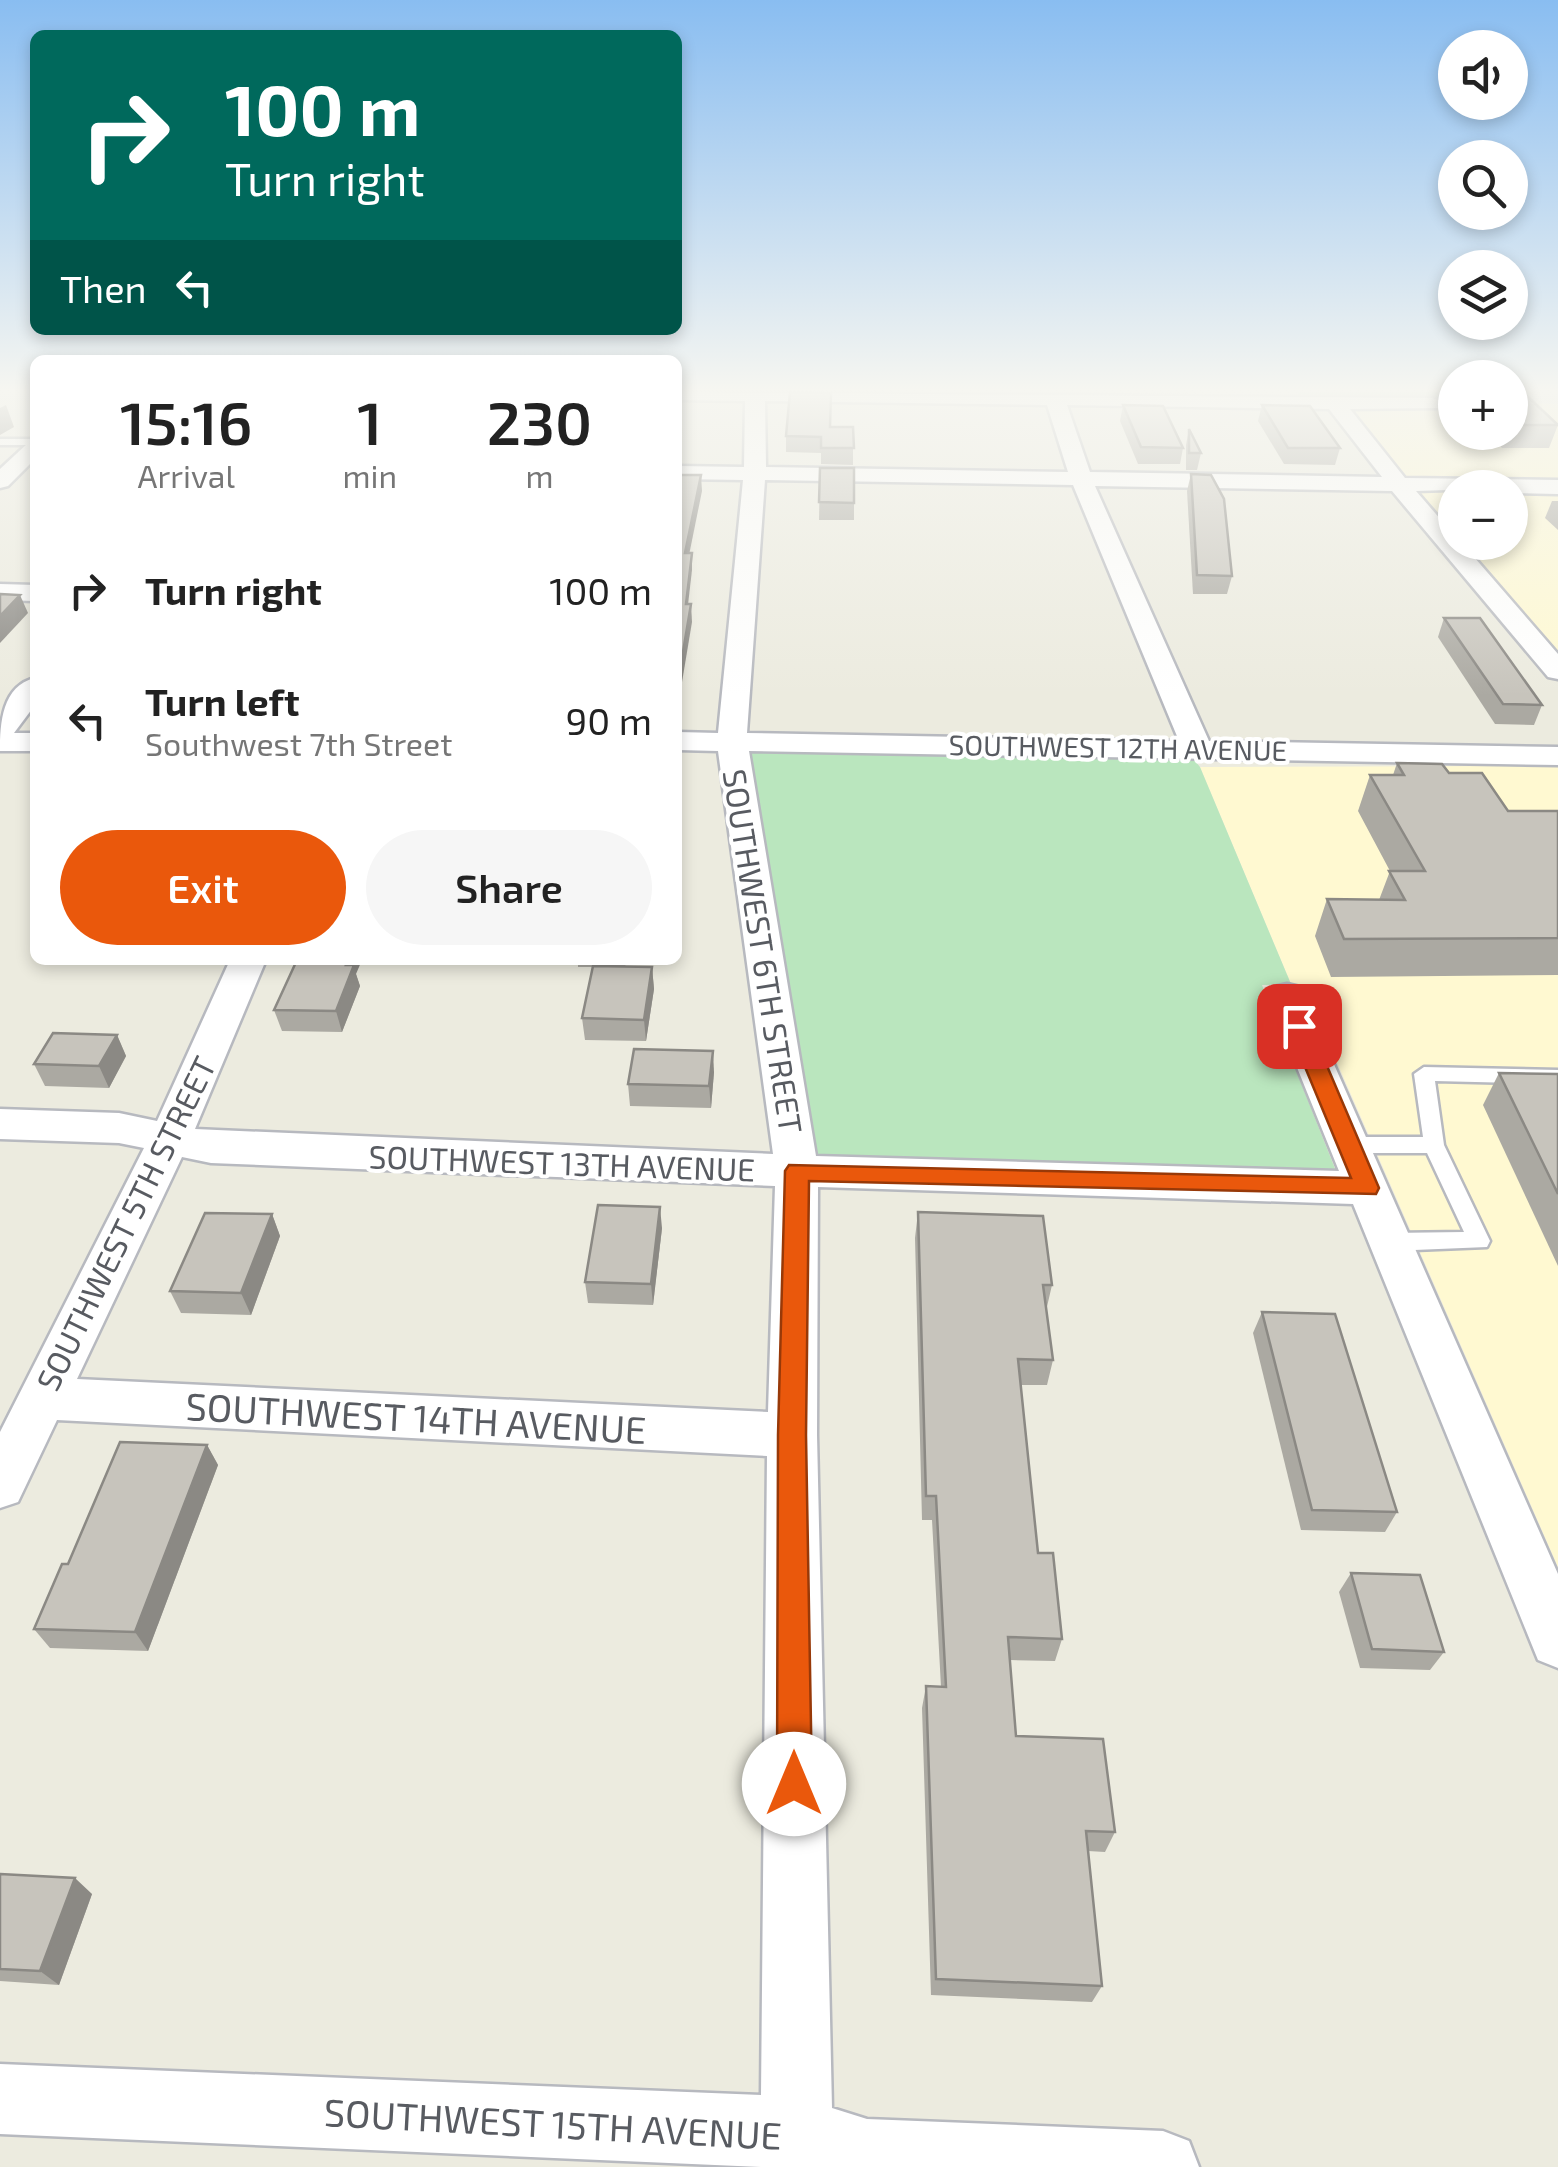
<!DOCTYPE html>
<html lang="en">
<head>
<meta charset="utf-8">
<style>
	:root { --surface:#fff; --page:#f6f6f6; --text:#222; --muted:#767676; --accent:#ea580c }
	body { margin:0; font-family:"Exo 2",sans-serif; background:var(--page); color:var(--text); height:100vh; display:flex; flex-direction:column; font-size:38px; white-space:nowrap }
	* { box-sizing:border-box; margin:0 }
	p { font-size:32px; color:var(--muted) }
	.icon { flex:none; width:55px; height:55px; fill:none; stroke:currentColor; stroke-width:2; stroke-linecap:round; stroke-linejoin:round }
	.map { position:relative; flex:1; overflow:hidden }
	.drawer { position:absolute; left:30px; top:355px; width:652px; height:610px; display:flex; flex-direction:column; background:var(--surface); border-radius:15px; box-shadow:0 5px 15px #0003 }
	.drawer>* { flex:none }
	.guide { position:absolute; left:30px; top:30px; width:652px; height:305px; border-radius:15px; box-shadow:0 5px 15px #0003; background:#00695c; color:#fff; overflow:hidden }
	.controls { position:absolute; left:1438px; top:30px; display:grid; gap:20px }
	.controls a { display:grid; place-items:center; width:90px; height:90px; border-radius:50%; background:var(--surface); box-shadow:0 5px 15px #0003; font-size:50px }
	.pin { position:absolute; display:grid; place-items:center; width:85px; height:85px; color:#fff; margin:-42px; border-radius:20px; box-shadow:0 5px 15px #0006 }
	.me { position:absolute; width:110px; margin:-55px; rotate:0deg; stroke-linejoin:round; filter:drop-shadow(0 0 8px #0008) }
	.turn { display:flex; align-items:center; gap:35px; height:210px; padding:0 30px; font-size:45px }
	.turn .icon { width:130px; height:130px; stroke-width:2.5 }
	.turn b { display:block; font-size:70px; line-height:85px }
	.then { display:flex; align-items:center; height:95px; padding:0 30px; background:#0003; gap:20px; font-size:38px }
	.eta { display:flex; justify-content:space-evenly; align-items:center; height:170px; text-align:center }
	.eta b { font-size:60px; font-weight:600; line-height:70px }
	.action { display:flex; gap:20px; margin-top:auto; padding:20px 30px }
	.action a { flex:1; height:115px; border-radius:60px; background:var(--accent); color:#fff; font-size:40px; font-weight:600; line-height:115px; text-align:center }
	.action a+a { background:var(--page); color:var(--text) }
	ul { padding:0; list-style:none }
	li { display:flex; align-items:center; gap:30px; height:130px; padding:0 30px }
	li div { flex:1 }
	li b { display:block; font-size:38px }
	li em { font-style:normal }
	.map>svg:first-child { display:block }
	.commercial { fill:#fff9d1 }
	.green { fill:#bae6be }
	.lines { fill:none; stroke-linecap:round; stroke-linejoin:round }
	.service-casing { stroke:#b7b9bf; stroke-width:5 }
	.minor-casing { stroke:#b7b9bf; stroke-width:5 }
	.service { fill:#fff; fill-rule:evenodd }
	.minor { fill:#fff; fill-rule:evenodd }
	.wall { fill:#aba9a2 }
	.shaded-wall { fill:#8b8984 }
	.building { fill:#c7c4bc; stroke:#8b8984; stroke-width:2.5 }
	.route { fill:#ea580c; stroke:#983908; stroke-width:2.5 }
	.labels { text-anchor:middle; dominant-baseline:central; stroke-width:8; stroke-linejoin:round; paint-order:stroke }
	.far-street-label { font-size:28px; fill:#585b61; stroke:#fff }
	.street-label { font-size:32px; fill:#585b61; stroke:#fff }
	.near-street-label { font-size:38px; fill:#585b61; stroke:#fff }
</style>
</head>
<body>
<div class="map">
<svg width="1558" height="2167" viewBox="0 0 1558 2167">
	<rect width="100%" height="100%" fill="#ecebdf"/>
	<!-- commercial -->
	<g class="commercial">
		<polygon points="1441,403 1455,403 1455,432 1510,432 1510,403 1558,404 1558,483 1407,480 1349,407 1444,408"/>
		<polygon points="1414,489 1455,489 1455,536"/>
		<polygon points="1510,490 1558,491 1558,653 1461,543 1510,542"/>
		<polygon points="1558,766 1558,1567 1303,985 1291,984 1200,767"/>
	</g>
	<!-- green -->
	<g class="green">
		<polygon points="1299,392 1455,392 1455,403 1293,400"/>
		<polygon points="750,749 1190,755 1200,767 1291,984 1262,985 1336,1171 818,1157"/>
	</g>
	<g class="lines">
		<defs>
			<g id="service">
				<rect x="0" y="439" width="35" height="6"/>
				<polygon points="1424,1067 1558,1070 1558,1084 1435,1081 1444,1145 1490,1241 1487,1247 1390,1251 1382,1248 1379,1242 1382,1236 1390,1233 1464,1232 1427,1153 1349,1153 1342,1150 1339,1145 1342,1140 1349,1137 1423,1137 1414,1074"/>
			</g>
			<g id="minor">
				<path d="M 678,392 L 1432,398 L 1439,400 L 1439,408 L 1350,409 L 1405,478 L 1558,480 L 1558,494 L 1510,493 L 1510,488 L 1416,491 L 1455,536 L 1455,542 L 1461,542 L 1558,654 L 1558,679 L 1548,677 L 1392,491 L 1095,486 L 1209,741 L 1558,747 L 1558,765 L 749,751 L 816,1156 L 1339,1171 L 1268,996 L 1274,987 L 1287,984 L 1300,987 L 1558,1574 L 1558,1668 L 1538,1660 L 1353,1204 L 818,1187 L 817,1435 L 832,2108 L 867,2119 L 1163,2131 L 1189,2141 L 1199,2167 L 761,2167 L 0,2134 L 0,2064 L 761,2095 L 767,1456 L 57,1420 L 18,1502 L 0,1508 L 0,1432 L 144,1148 L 119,1143 L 0,1139 L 0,1109 L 119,1113 L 157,1121 L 230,960 L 266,960 L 195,1129 L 773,1154 L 718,751 L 678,750 L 678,732 L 718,733 L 743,480 L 678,479 L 678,466 L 744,467 L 745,401 L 678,400 ZM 765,401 L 1047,405 L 1068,472 L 766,467 ZM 1067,405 L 1329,409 L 1382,477 L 1090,472 ZM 765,480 L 1073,485 L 1179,741 L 747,733 ZM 182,1157 L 211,1163 L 775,1186 L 768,1412 L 77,1379 Z"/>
				<polygon points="35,441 35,459 8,486 0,488 0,469 28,443"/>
				<polygon points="0,584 35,585 35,601 0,600"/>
				<path d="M 35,678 L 35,705 L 14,733 L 35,733 L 35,751 L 0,751 C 0,723 2,686 35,678 Z"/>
			</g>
		</defs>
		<!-- service casing -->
		<use href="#service" class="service-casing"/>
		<!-- minor casing -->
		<use href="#minor" class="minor-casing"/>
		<!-- service -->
		<use href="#service" class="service"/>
		<!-- minor -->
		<use href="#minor" class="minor"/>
	</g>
	<!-- wall -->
	<g class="wall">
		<polygon points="1510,392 1558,425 1549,448 1502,448 1488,432 1510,432"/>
		<polygon points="1123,405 1183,448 1180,464 1138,464 1120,421"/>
		<polygon points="1262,405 1340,448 1335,465 1284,464 1258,421"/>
		<polygon points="830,427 853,427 853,465 821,464 821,453 786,452 786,436"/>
		<polygon points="1189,429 1201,453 1197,470 1186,470 1186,445"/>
		<polygon points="820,468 854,503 854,520 819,520"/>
		<polygon points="1191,474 1232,576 1227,594 1193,594 1187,491"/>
		<polygon points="1552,501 1558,501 1558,530 1545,518"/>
		<polygon points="1444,618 1542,705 1534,725 1495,724 1438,637"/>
		<polygon points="1397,763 1449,773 1508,811 1558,811 1558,975 1331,977 1315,936 1327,899 1379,900 1390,871 1358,811 1370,775 1393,775"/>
		<polygon points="578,960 627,960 625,967 652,967 654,989 646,1041 585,1040 582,1018 593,967 578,967"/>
		<polygon points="356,974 360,986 342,1032 282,1031 274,1010"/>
		<polygon points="117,1035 126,1056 109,1088 45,1086 34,1064"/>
		<polygon points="714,1072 711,1108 630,1106 628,1084"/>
		<polygon points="1499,1073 1558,1074 1558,1266 1483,1105"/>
		<polygon points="918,1212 1052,1285 1046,1311 1053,1360 1047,1385 1021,1385 1038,1553 1062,1639 1055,1661 1010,1660 1016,1736 1115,1832 1105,1852 1088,1851 1102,1986 1092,2002 931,1995 922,1708 926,1686 941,1687 932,1520 922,1520 915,1238"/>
		<polygon points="272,1214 280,1236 251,1315 181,1313 170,1291"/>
		<polygon points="662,1228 653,1305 588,1303 585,1282"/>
		<polygon points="1262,1312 1397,1512 1385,1532 1301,1530 1253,1333"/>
		<polygon points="207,1445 218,1465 148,1651 50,1648 34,1629 68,1564"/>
		<polygon points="1351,1573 1444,1652 1430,1670 1360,1668 1339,1592"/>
		<polygon points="0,1874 92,1894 59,1985 0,1981"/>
	</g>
	<!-- shaded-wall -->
	<g class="shaded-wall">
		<polygon points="6,405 14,427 0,435 0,408"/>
		<polygon points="701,475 702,491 686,570 685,553"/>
		<polygon points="692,553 692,570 686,622 686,604"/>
		<polygon points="20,595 28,613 0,643 0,616"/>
		<polygon points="691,604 692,622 678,706 678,682"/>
		<polygon points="348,960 362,960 356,974 360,986 342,1032 336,1011"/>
		<polygon points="652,967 654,989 646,1041 644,1020"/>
		<polygon points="117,1035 126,1056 109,1088 99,1066"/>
		<polygon points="713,1051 714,1072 711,1108 709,1086"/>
		<polygon points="660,1207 662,1228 653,1305 651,1284"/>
		<polygon points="272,1214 280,1236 251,1315 241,1293"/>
		<polygon points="207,1445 218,1465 148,1651 135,1632"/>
		<polygon points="75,1878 92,1894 59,1985 40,1971"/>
	</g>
	<!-- building -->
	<g class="building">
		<polygon points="790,392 831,393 830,427 853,427 854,448 821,448 821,437 786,436"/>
		<polygon points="1510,392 1523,392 1558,425 1510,425"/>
		<polygon points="1123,405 1163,406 1183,448 1141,447"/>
		<polygon points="1262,405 1310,406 1340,448 1288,448"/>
		<polygon points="1189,429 1201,453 1189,453"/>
		<polygon points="820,468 854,468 854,503 819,502"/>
		<polygon points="1191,474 1211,475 1224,499 1232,576 1197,575"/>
		<polygon points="678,475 701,475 685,553 692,553 686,604 691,604 678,682"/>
		<polygon points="0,594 20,595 0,616"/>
		<polygon points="1444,618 1480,618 1542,705 1503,704"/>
		<polygon points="1397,763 1442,764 1449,773 1482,773 1508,811 1558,811 1558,938 1344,939 1327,899 1405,900 1389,871 1425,871 1370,775 1404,775"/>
		<polygon points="297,960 348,960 346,965 354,965 336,1011 274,1010"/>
		<polygon points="593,966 652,967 644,1020 582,1018"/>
		<polygon points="53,1033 117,1035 99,1066 34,1064"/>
		<polygon points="634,1049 713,1051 709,1086 628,1084"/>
		<polygon points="1499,1073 1558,1074 1558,1194"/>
		<polygon points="598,1205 660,1207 651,1284 585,1282"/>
		<polygon points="918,1212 1043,1216 1052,1285 1043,1285 1053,1360 1018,1359 1038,1553 1053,1553 1062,1639 1008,1637 1016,1736 1103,1739 1115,1832 1086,1831 1102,1986 936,1979 926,1686 946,1687 936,1496 926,1496"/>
		<polygon points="205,1213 272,1214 241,1293 170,1291"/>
		<polygon points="1262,1312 1335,1314 1397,1512 1312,1510"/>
		<polygon points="120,1442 207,1445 135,1632 34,1629 62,1564 68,1564"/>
		<polygon points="1351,1573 1420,1575 1444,1652 1372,1649"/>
		<polygon points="0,1874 75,1878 40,1971 0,1969"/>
	</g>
	<!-- sky -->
	<linearGradient id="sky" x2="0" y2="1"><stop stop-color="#89bdf1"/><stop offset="0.56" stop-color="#f6f6f1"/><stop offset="1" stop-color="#f6f6f1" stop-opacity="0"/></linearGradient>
	<rect width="1558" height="696" fill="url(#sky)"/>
	<!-- route -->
	<polygon class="route" points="1299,1018 1310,1026 1379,1188 1376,1194 809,1181 806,1435 812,1784 806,1796 794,1801 782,1796 777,1784 778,1435 785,1171 789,1165 1351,1178 1288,1026"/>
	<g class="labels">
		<!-- far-street labels -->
		<g class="far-street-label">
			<text transform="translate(1118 747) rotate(1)">SOUTHWEST 12TH AVENUE</text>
		</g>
		<!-- street labels -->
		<g class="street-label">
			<text transform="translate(764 951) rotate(81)">SOUTHWEST 6TH STREET</text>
			<text transform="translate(562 1162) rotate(2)">SOUTHWEST 13TH AVENUE</text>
			<text transform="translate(125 1223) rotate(-64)">SOUTHWEST 5TH STREET</text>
		</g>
		<!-- near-street labels -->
		<g class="near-street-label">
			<text transform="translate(416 1417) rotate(3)">SOUTHWEST 14TH AVENUE</text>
			<text transform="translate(553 2123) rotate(3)">SOUTHWEST 15TH AVENUE</text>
		</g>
	</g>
</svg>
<div class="controls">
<a><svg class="icon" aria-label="sound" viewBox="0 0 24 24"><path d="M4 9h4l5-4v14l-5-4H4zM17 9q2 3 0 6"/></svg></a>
<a><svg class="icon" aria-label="search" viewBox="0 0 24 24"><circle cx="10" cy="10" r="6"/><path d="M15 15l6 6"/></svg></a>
<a><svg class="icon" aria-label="layers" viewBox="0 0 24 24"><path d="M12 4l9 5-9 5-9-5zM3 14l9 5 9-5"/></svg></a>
<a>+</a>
<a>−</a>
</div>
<div class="pin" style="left:1299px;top:1026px;background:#d93025"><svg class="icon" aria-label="arrive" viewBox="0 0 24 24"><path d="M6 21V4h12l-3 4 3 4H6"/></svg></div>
<svg class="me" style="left:794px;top:1784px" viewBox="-20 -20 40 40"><circle r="19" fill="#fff"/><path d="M0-13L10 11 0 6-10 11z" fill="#ea580c"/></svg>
<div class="guide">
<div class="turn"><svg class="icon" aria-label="right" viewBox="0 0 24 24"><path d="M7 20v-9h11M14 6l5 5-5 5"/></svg><div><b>100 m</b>Turn right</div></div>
<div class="then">Then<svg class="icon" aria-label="left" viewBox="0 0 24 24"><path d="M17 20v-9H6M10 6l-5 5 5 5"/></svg></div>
</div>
<section class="drawer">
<div class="eta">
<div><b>15:16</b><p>Arrival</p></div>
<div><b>1</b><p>min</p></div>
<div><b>230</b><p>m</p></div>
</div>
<ul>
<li><svg class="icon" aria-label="right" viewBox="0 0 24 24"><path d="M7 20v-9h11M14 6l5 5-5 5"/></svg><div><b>Turn right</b></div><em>100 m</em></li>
<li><svg class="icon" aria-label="left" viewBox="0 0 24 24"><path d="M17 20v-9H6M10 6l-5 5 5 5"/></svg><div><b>Turn left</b><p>Southwest 7th Street</p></div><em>90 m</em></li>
</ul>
<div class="action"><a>Exit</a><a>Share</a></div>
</section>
</div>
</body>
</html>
